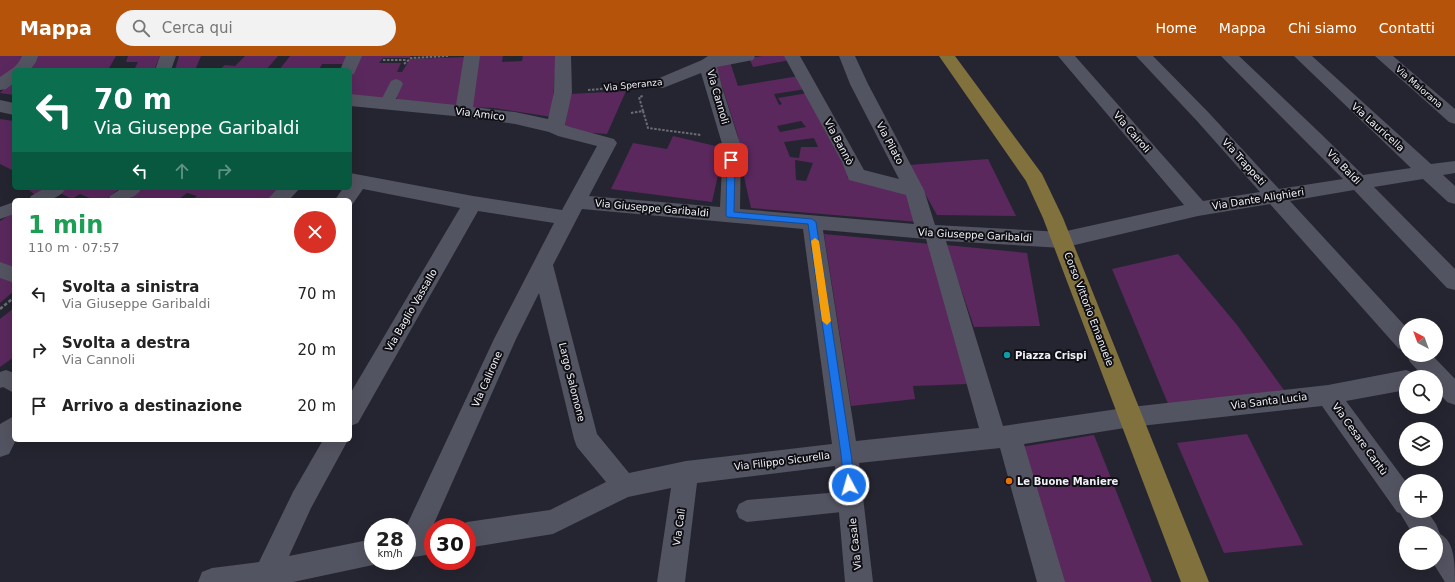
<!DOCTYPE html>
<html lang="it">
<head>
<meta charset="utf-8">
<style>
	:root { --surface:#fff; --page:#f2f2f2; --text:#222; --muted:#767676; --accent:#b45309 }
	body { margin:0; font-family:"DejaVu Sans",sans-serif; background:var(--page); color:var(--text); height:100vh; display:flex; flex-direction:column; font-size:15px; white-space:nowrap }
	* { box-sizing:border-box; margin:0 }
	p { font-size:13px; color:var(--muted) }
	.icon { flex:none; width:22px; height:22px; fill:none; stroke:currentColor; stroke-width:2; stroke-linecap:round; stroke-linejoin:round }
	.map { position:relative; flex:1; overflow:hidden }
	.details { position:absolute; left:12px; top:142px; width:340px; height:244px; display:flex; flex-direction:column; background:var(--surface); border-radius:6px; box-shadow:0 4px 16px #0002 }
	.details>* { flex:none }
	.guide { position:absolute; left:12px; top:12px; width:340px; height:122px; border-radius:6px; box-shadow:0 4px 16px #0002; background:#0b6e4f; color:#fff; overflow:hidden }
	.needle { width:26px; rotate:319deg }
	.buttons { position:absolute; left:1399px; top:262px; display:grid; gap:8px }
	.buttons a { display:grid; place-items:center; width:44px; height:44px; border-radius:50%; background:var(--surface); box-shadow:0 4px 16px #0002; font-size:20px }
	.speed { position:absolute; left:364px; top:462px; display:flex; gap:8px; font-size:20px; font-weight:700; text-align:center }
	.speed>* { display:grid; place-content:center; width:52px; height:52px; border-radius:50%; background:var(--surface); box-shadow:0 4px 16px #0002; line-height:1 }
	.speed small { font-size:10px; font-weight:400 }
	.speed .limit { border:6px solid #d22; background:#fff; color:#111 }
	.pin { position:absolute; display:grid; place-items:center; width:34px; height:34px; color:#fff; margin:-17px; border-radius:8px; box-shadow:0 2px 6px #0006 }
	.me { position:absolute; width:44px; margin:-22px; rotate:354deg; stroke-linejoin:round; filter:drop-shadow(0 0 3px #0008) }
	.turn { display:flex; align-items:center; gap:14px; height:84px; padding:0 16px; font-size:18px }
	.turn .icon { width:52px; height:52px; stroke-width:2.5 }
	.turn b { display:block; font-size:28px; line-height:34px }
	.lanes { display:flex; align-items:center; height:38px; padding:0 16px; background:#0003; justify-content:center; gap:20px; direction:ltr }
	.lanes .off { opacity:.35 }
	.round { display:grid; place-items:center; flex:none; width:42px; height:42px; border-radius:21px; background:var(--page) }
	.summary { display:flex; align-items:center; justify-content:space-between; height:68px; padding:0 16px }
	h1 { font-size:24px; font-weight:700; line-height:30px; color:#1e9e55 }
	ul { padding:0; list-style:none }
	li { display:flex; align-items:center; gap:12px; height:56px; padding:0 16px }
	li div { flex:1 }
	li b { display:block; font-size:15px }
	li em { font-style:normal }
	header { display:flex; align-items:center; gap:24px; box-sizing:border-box; height:56px; padding:0 20px; background:var(--accent); color:#fff }
	header strong { font-size:19px }
	nav { display:flex; gap:22px; margin-inline-start:auto; font-size:14px }
	.search { width:280px; height:36px; background:var(--page); display:flex; align-items:center; gap:10px; box-sizing:border-box; padding:0 14px; border-radius:22px; color:var(--muted); font-size:15px }
	.map>svg:first-child { display:block }
	.building { fill:#5a285d; fill-rule:evenodd }
	.lines { fill:none; stroke-linecap:round; stroke-linejoin:round }
	.path-far1 { stroke:#6b6c76; stroke-width:2; stroke-dasharray:2.5 1.5; stroke-linecap:butt }
	.path { stroke:#6b6c76; stroke-width:2.5; stroke-dasharray:3.5 2; stroke-linecap:butt }
	.service { fill:#535461; fill-rule:evenodd }
	.minor { fill:#535461; fill-rule:evenodd }
	.primary { fill:#81723d; fill-rule:evenodd }
	.route { fill:#1a73e8; stroke:#114b97 }
	.slow { fill:#f59e0b }
	.culture-dot { fill:#0f9aa8; stroke:#0f0f14; stroke-width:1.5 }
	.food-dot { fill:#e8710a; stroke:#0f0f14; stroke-width:1.5 }
	.labels { text-anchor:middle; dominant-baseline:central; stroke-width:4; stroke-linejoin:round; paint-order:stroke }
	.far-street-label { font-size:9px; fill:#f0f1f9; stroke:#0f0f14 }
	.street-label { font-size:10px; fill:#f0f1f9; stroke:#0f0f14 }
	.poi-label { font-size:10px; font-weight:bold; fill:#f0f1f9; stroke:#0f0f14; text-anchor:start }
</style>
</head>
<body>
<header>
<strong>Mappa</strong>
<div class="search"><svg class="icon" aria-label="search" viewBox="0 0 24 24"><circle cx="10" cy="10" r="6"/><path d="M15 15l6 6"/></svg>Cerca qui</div>
<nav><a>Home</a><a>Mappa</a><a>Chi siamo</a><a>Contatti</a></nav>
</header>
<div class="map">
<svg width="1455" height="526" viewBox="0 0 1455 526">
	<rect width="100%" height="100%" fill="#252531"/>
	<!-- building -->
	<g class="building">
		<polygon points="0,0 24,0 23,7 0,24"/>
		<polygon points="35,0 116,0 108,14 30,14"/>
		<polygon points="128,0 160,0 154,14 134,14 138,6 126,6"/>
		<polygon points="179,0 201,0 195,14 175,14"/>
		<polygon points="245,0 278,0 266,14 219,14 225,9 235,10"/>
		<polygon points="290,0 350,0 346,8 322,8 319,14 279,14"/>
		<polygon points="361,0 411,0 409,2 383,2 379,7 401,7 397,16 402,16 410,3 466,1 457,50 398,46 396,38 385,44 350,41 350,23"/>
		<polygon points="479,0 503,0 502,6 522,5 523,0 556,0 552,61 494,52 471,51"/>
		<polygon points="762,0 787,0 790,4 753,11 749,2"/>
		<path d="M 730,6 L 738,30 L 799,20 L 806,33 L 774,38 L 779,49 L 782,48 L 778,42 L 808,37 L 849,108 L 847,121 L 911,136 L 919,166 L 751,152 L 740,103 L 738,80 L 716,11 L 720,8 ZM 801,65 L 806,71 L 780,76 L 777,70 ZM 814,82 L 818,91 L 801,91 L 799,102 L 790,101 L 784,86 ZM 795,104 L 813,107 L 806,125 L 796,124 Z"/>
		<polygon points="14,22 14,39 0,37"/>
		<polygon points="626,35 607,78 580,76 565,72 570,38"/>
		<polygon points="0,63 14,65 14,115 0,108"/>
		<polygon points="673,80 724,92 712,146 611,133 633,87 667,93"/>
		<polygon points="988,103 1016,160 937,159 909,109"/>
		<polygon points="27,132 48,132 36,140"/>
		<polygon points="64,132 120,132 105,144 94,144 80,138 72,143 58,136"/>
		<polygon points="143,132 284,132 271,144 192,144 197,140 187,137 178,144 128,144"/>
		<polygon points="14,156 14,215 0,210 0,165"/>
		<polygon points="824,178 931,188 967,328 913,330 915,343 851,350"/>
		<polygon points="946,189 1027,197 1040,270 974,271"/>
		<polygon points="1178,198 1237,269 1284,334 1169,350 1112,213"/>
		<polygon points="0,221 14,222 14,235 0,247"/>
		<polygon points="14,252 14,301 0,311 0,263"/>
		<polygon points="1247,378 1303,489 1224,497 1177,387"/>
		<polygon points="1094,379 1152,526 1062,526 1021,391"/>
	</g>
	<g class="lines">
		<!-- path-far1 -->
		<g class="path-far1">
			<polyline points="383,4 407,4"/>
			<polyline points="404,8 411,2 448,0"/>
			<polyline points="588,34 639,30"/>
			<polyline points="643,55 648,72 701,79"/>
			<polyline points="631,57 643,55 639,41 643,40"/>
		</g>
		<!-- path -->
		<polyline class="path" points="0,253 12,243"/>
		<!-- service -->
		<g class="service">
			<polygon points="396,23 401,25 403,28 392,51 387,53 382,51 379,48 391,25"/>
			<path d="M 45,132 L 66,132 C 58,146 42,144 29,144 L 31,140 Z"/>
			<path d="M 122,132 L 142,132 C 134,145 121,144 108,144 L 110,140 Z"/>
			<polygon points="14,146 14,158 0,163 0,151"/>
			<polygon points="6,314 14,317 14,337 3,331 0,332 0,316"/>
			<polygon points="851,435 859,438 862,445 859,452 851,455 747,466 739,462 736,455 739,448 747,444"/>
		</g>
		<!-- minor -->
		<g class="minor">
			<path d="M 22,0 L 38,0 L 36,6 L 30,14 L 14,14 L 14,27 L 6,33 L 0,34 L 0,21 C 8,15 18,11 22,0 Z"/>
			<polygon points="160,0 176,0 171,14 155,14"/>
			<polygon points="346,0 362,0 354,18 350,19 350,14 340,14"/>
			<path d="M 464,0 L 480,0 L 473,51 L 515,56 L 548,63 L 554,36 L 555,0 L 571,0 L 572,36 L 565,69 L 570,71 L 614,83 L 617,87 L 589,140 L 720,151 L 723,91 L 701,17 L 663,32 L 657,31 L 654,27 L 657,23 L 702,4 L 708,0 L 755,0 L 753,4 L 717,11 L 722,31 L 741,91 L 740,153 L 914,168 L 906,139 L 849,124 L 842,106 L 784,0 L 800,0 L 864,114 L 899,123 L 850,28 L 839,0 L 855,0 L 868,28 L 924,134 L 935,169 L 1062,176 L 1184,149 L 1058,0 L 1075,0 L 1203,145 L 1260,136 L 1197,65 L 1136,0 L 1153,0 L 1209,57 L 1279,133 L 1343,123 L 1221,0 L 1239,0 L 1320,77 L 1363,119 L 1411,112 L 1294,0 L 1312,0 L 1431,108 L 1455,105 L 1455,117 L 1443,119 L 1455,130 L 1455,148 L 1448,146 L 1423,123 L 1374,131 L 1455,213 L 1455,234 L 1447,232 L 1354,134 L 1290,145 L 1406,271 L 1406,295 L 1398,292 L 1270,148 L 1198,160 L 1062,192 L 946,185 L 1003,370 L 1131,351 L 1328,329 L 1406,314 L 1414,317 L 1416,321 L 1406,321 L 1406,334 L 1346,345 L 1406,426 L 1406,455 L 1427,455 L 1436,468 L 1440,478 C 1455,485 1455,509 1455,526 L 1445,526 L 1433,507 L 1436,507 L 1436,477 L 1412,477 L 1400,457 L 1397,456 L 1322,350 L 1131,371 L 1024,388 L 1065,526 L 1037,526 L 1000,392 L 859,407 L 873,526 L 845,526 L 835,410 L 697,427 L 685,526 L 657,526 L 671,432 L 628,441 L 553,478 L 467,492 L 467,471 L 458,470 L 467,466 L 550,454 L 606,426 L 577,391 L 574,383 L 539,237 L 516,283 L 432,472 L 433,498 L 407,502 L 406,471 L 494,283 L 554,167 L 478,155 L 358,367 L 350,370 L 350,338 L 460,152 L 363,133 L 352,149 L 350,149 L 350,144 L 335,144 L 343,132 L 350,132 L 350,117 L 473,140 L 562,154 L 597,90 L 558,80 L 549,76 L 515,68 L 464,61 L 350,50 L 350,38 L 456,49 ZM 582,153 L 803,173 L 832,388 L 686,405 L 629,417 L 597,378 L 553,209 ZM 823,174 L 926,183 L 979,372 L 856,385 Z"/>
			<polygon points="1375,0 1393,0 1455,53 1455,68 1449,66"/>
			<polygon points="0,44 14,47 14,59 0,56"/>
			<polygon points="278,132 300,132 289,144 267,144"/>
			<polygon points="0,206 14,211 14,227 0,222"/>
			<polygon points="1407,299 1432,299 1455,323 1455,349 1447,346 1436,334 1436,321 1424,321 1410,306"/>
			<polygon points="14,360 14,384 16,384 9,398 0,401 0,368"/>
			<polygon points="323,384 348,384 311,452 289,500 373,483 373,505 382,505 373,509 293,526 198,526 202,516 212,512 259,506 293,436"/>
		</g>
		<!-- primary -->
		<polygon class="primary" points="939,0 955,0 1042,118 1063,162 1209,526 1181,526 1043,162 1026,125"/>
	</g>
	<!-- route -->
	<polygon class="route" points="731,102 735,104 734,156 812,163 816,166 851,398 855,429 853,433 849,434 846,433 844,429 841,398 808,168 727,161 726,159 727,104"/>
	<!-- slow -->
	<polygon class="slow" points="815,182 819,185 831,265 827,269 822,265 811,185"/>
	<!-- markers -->
	<circle class="culture-dot" cx="1007" cy="299" r="4"/>
	<circle class="food-dot" cx="1009" cy="425" r="4"/>
	<g class="labels">
		<!-- far-street labels -->
		<g class="far-street-label">
			<text transform="translate(633 29) rotate(-6)">Via Speranza</text>
			<text transform="translate(1419 31) rotate(41)">Via Maiorana</text>
		</g>
		<!-- street labels -->
		<g class="street-label">
			<text transform="translate(718 41) rotate(74)">Via Cannoli</text>
			<text transform="translate(480 58) rotate(7)">Via Amico</text>
			<text transform="translate(1378 71) rotate(42)">Via Lauricella</text>
			<text transform="translate(1132 76) rotate(49)">Via Cairoli</text>
			<text transform="translate(839 86) rotate(62)">Via Bannò</text>
			<text transform="translate(890 87) rotate(62)">Via Pilato</text>
			<text transform="translate(1244 106) rotate(48)">Via Trappeti</text>
			<text transform="translate(1344 111) rotate(46)">Via Baldi</text>
			<text transform="translate(1258 143) rotate(-9)">Via Dante Alighieri</text>
			<text transform="translate(652 152) rotate(5)">Via Giuseppe Garibaldi</text>
			<text transform="translate(975 179) rotate(3)">Via Giuseppe Garibaldi</text>
			<text transform="translate(1089 253) rotate(69)">Corso Vittorio Emanuele</text>
			<text transform="translate(411 254) rotate(-60)">Via Baglio Vassallo</text>
			<text transform="translate(487 323) rotate(-66)">Via Calirone</text>
			<text transform="translate(572 326) rotate(76)">Largo Salomone</text>
			<text transform="translate(1269 345) rotate(-7)">Via Santa Lucia</text>
			<text transform="translate(1360 383) rotate(54)">Via Cesare Cantù</text>
			<text transform="translate(782 405) rotate(-7)">Via Filippo Sicurella</text>
			<text transform="translate(679 471) rotate(-82)">Via Calì</text>
			<text transform="translate(855 488) rotate(-96)">Via Casale</text>
		</g>
		<!-- poi labels -->
		<g class="poi-label">
			<text x="1015" y="299">Piazza Crispi</text>
			<text x="1017" y="425">Le Buone Maniere</text>
		</g>
	</g>
</svg>
<div class="buttons">
<a><svg class="needle" viewBox="-14 -14 28 28"><path d="M0-13l5 13h-10z" fill="#e53935"/><path d="M0 13l5-13h-10z" fill="#767676"/></svg></a>
<a><svg class="icon" aria-label="search" viewBox="0 0 24 24"><circle cx="10" cy="10" r="6"/><path d="M15 15l6 6"/></svg></a>
<a><svg class="icon" aria-label="layers" viewBox="0 0 24 24"><path d="M12 4l9 5-9 5-9-5zM3 14l9 5 9-5"/></svg></a>
<a>+</a>
<a>−</a>
</div>
<div class="speed"><div>28<small>km/h</small></div><div class="limit">30</div></div>
<div class="pin" style="left:731px;top:104px;background:#d93025"><svg class="icon" aria-label="arrive" viewBox="0 0 24 24"><path d="M6 21V4h12l-3 4 3 4H6"/></svg></div>
<svg class="me" style="left:849px;top:429px" viewBox="-20 -20 40 40"><circle r="17" fill="#1a73e8" stroke="#fff" stroke-width="3"/><path d="M0-11L8 9 0 5-8 9z" fill="#fff"/></svg>
<div class="guide">
<div class="turn"><svg class="icon" aria-label="left" viewBox="0 0 24 24"><path d="M17 20v-9H6M10 6l-5 5 5 5"/></svg><div><b>70 m</b>Via Giuseppe Garibaldi</div></div>
<div class="lanes"><svg class="icon" aria-label="left" viewBox="0 0 24 24"><path d="M17 20v-9H6M10 6l-5 5 5 5"/></svg><svg class="icon off" aria-label="ahead" viewBox="0 0 24 24"><path d="M12 20V5M6 11l6-6 6 6"/></svg><svg class="icon off" aria-label="right" viewBox="0 0 24 24"><path d="M7 20v-9h11M14 6l5 5-5 5"/></svg></div>
</div>
<section class="details">
<div class="summary"><div><h1>1 min</h1><p>110 m · 07:57</p></div><a class="round" style="background:#d93025;color:#fff"><svg class="icon" aria-label="close" viewBox="0 0 24 24"><path d="M6 6l12 12M18 6L6 18"/></svg></a></div>
<ul>
<li><svg class="icon" aria-label="left" viewBox="0 0 24 24"><path d="M17 20v-9H6M10 6l-5 5 5 5"/></svg><div><b>Svolta a sinistra</b><p>Via Giuseppe Garibaldi</p></div><em>70 m</em></li>
<li><svg class="icon" aria-label="right" viewBox="0 0 24 24"><path d="M7 20v-9h11M14 6l5 5-5 5"/></svg><div><b>Svolta a destra</b><p>Via Cannoli</p></div><em>20 m</em></li>
<li><svg class="icon" aria-label="arrive" viewBox="0 0 24 24"><path d="M6 21V4h12l-3 4 3 4H6"/></svg><div><b>Arrivo a destinazione</b></div><em>20 m</em></li>
</ul>
</section>
</div>
</body>
</html>
